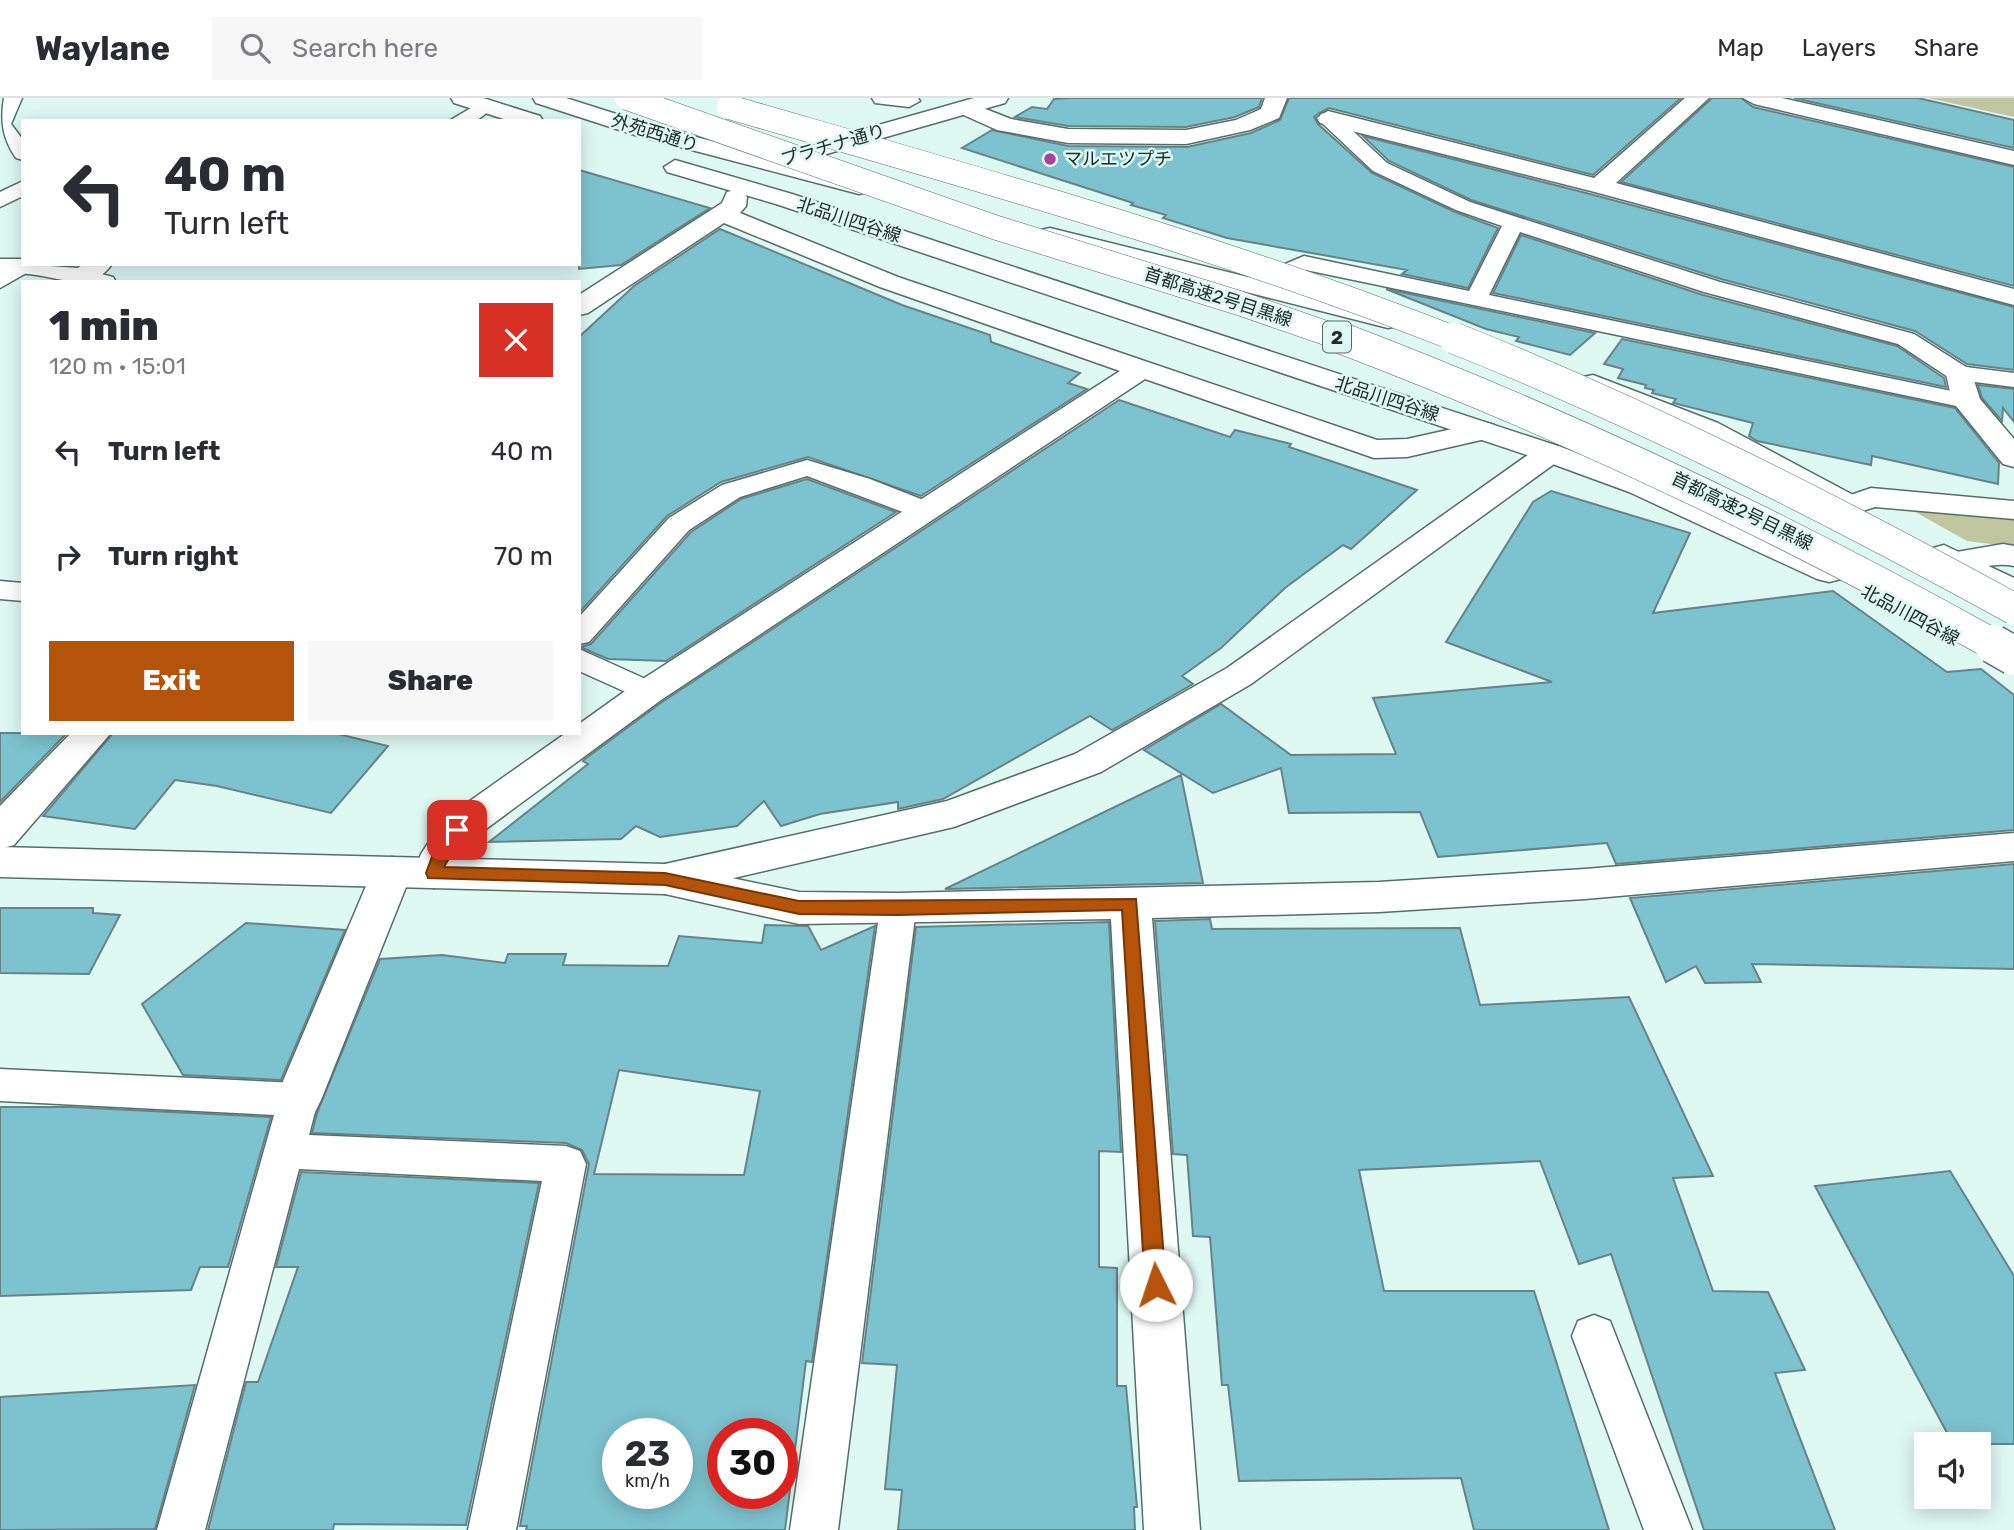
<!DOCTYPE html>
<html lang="en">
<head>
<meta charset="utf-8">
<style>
	:root { --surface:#fff; --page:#f7f7f7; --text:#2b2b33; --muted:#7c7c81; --line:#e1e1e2; --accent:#b45309 }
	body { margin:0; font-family:Rubik,"Noto Sans JP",sans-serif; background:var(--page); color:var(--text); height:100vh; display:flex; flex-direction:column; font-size:26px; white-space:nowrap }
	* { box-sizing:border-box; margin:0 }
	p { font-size:23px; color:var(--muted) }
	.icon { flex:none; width:38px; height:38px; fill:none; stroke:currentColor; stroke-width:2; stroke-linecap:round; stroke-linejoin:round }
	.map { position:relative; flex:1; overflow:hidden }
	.drawer { position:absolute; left:21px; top:182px; width:560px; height:455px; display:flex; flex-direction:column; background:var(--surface); border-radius:0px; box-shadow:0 4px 18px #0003 }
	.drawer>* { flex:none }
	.banner { position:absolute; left:21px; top:21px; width:560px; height:147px; border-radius:0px; box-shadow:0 4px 18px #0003; background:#fff; color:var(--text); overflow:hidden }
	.controls { position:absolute; left:1914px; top:1334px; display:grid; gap:14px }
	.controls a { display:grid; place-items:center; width:77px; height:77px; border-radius:0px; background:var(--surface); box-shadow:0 4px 18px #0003; font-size:35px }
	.speed { position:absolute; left:602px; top:1320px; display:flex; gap:14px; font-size:35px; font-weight:700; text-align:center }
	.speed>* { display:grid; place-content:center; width:91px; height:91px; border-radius:50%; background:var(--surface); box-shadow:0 4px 18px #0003; line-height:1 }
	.speed small { font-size:18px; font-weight:400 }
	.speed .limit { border:10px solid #d22; background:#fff; color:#111 }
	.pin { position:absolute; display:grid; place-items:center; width:60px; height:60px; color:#fff; margin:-30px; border-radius:14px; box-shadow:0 4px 10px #0006 }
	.me { position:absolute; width:77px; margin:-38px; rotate:356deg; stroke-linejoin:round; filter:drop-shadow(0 0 5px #0008) }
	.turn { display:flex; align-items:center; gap:24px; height:147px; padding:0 28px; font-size:32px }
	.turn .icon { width:91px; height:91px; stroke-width:2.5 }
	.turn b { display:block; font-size:49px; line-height:60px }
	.round { display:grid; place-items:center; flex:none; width:74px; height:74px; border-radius:0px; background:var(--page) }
	.overview { display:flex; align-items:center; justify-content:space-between; height:119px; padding:0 28px }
	h1 { font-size:42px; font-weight:800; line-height:52px }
	.action { display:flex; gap:14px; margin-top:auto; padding:14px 28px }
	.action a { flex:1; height:80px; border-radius:0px; background:var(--accent); color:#fff; font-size:28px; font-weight:800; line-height:80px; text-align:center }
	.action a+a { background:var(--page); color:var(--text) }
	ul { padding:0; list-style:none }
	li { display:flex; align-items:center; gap:21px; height:105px; padding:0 28px }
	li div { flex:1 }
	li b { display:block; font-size:26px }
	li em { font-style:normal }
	header { display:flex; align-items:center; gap:42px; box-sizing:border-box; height:98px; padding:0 35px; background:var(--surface); border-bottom:2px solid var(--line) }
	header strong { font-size:33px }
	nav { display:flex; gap:38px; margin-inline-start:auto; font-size:24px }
	.search { width:490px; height:63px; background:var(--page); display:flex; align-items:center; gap:18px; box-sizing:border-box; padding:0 24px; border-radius:0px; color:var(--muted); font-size:26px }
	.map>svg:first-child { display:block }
	.green { fill:#bfc6a0 }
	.building { fill:#7dc3cf; stroke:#688387; stroke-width:2; fill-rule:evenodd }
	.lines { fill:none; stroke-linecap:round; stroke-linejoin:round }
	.service-casing { stroke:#556e68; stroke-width:3 }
	.minor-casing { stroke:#556e68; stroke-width:3 }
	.tertiary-casing { stroke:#556e68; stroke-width:3 }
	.secondary-casing { stroke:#556e68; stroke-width:3 }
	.service { fill:#fff; fill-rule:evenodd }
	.minor { fill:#fff; fill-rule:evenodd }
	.tertiary { fill:#fff; fill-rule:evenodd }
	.secondary { fill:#fff; fill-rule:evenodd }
	.motorway-bridge-far2-casing { stroke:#556e68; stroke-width:25; stroke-linecap:butt }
	.motorway-bridge-far1-casing { stroke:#556e68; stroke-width:32; stroke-linecap:butt }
	.motorway-bridge-casing { stroke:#556e68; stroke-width:41; stroke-linecap:butt }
	.motorway-bridge-far2 { stroke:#fff; stroke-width:24 }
	.motorway-bridge-far1 { stroke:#fff; stroke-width:31 }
	.motorway-bridge { stroke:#fff; stroke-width:38 }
	.route { fill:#b45309; stroke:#753606; stroke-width:2 }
	.poi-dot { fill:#ad409f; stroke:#ddf9f2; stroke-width:2.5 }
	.labels { text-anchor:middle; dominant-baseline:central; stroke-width:5; stroke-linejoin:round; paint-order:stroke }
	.far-street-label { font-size:18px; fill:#212b29; stroke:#ddf9f2 }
	.far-poi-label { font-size:18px; fill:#212b29; stroke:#ddf9f2; text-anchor:start }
	.shield { fill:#ddf9f2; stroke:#596965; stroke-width:2 }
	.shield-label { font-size:19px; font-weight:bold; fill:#212b29 }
</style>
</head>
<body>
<header>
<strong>Waylane</strong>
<div class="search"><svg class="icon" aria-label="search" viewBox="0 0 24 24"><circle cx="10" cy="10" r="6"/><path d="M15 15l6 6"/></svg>Search here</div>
<nav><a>Map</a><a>Layers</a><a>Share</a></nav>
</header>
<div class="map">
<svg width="2014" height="1432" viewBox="0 0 2014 1432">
	<rect width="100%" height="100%" fill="#ddf9f2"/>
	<!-- green -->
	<g class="green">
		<polygon points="1928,0 2014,0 2014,19"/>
		<polygon points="1910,411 2014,417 2014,449 1967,443"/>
	</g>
	<!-- building -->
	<g class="building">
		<polygon points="1070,0 1262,0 1259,9 1235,19 1186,29 1068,28 1015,19 1032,9 1047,11 1054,1"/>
		<polygon points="1289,0 1681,0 1593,77 1329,10 1319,15 1314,19 1318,26 1372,75 1455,114 1498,130 1468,190 1402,176 1407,172 1227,140 1163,120 1166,117 1131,107 1133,105 962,50 992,32 1068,48 1187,49 1251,35 1280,22"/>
		<polygon points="1712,0 1741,0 1753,9 2014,69 2014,188 1621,84"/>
		<polygon points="1794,0 1918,0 2014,22 2014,50"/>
		<polygon points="1363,38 1590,96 2014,209 2014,272 1967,266 1915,233 1721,181 1471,102 1389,63"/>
		<polygon points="579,72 710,110 621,167 579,171"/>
		<polygon points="720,131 902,207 990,237 991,244 1080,275 1068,285 1087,291 921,398 808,359 721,384 667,418 579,515 579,239 634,188"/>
		<polygon points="1521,137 1703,197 1897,248 1944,280 1946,289 1493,195"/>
		<polygon points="1386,191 1595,235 1570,257 1516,243 1519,239 1486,231"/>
		<polygon points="1622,241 1955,310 1999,365 1998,386 1872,358 1871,367 1757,343 1749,338 1753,325 1673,305 1676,301 1652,295 1654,292 1645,290 1646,287 1618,280 1623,271 1604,266"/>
		<polygon points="1978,287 2014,291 2014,324 2003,310 2002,323 1982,300"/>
		<polygon points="1119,302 1230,339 1235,332 1291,346 1289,349 1417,392 1351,451 1343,447 1285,490 1221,550 1182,578 1193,586 1112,632 1090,618 943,701 898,711 898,704 820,716 781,728 764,703 737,728 660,739 636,728 621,741 489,744 588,666 583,663 585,661 662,604"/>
		<polygon points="807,381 896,414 666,563 608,561 580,549 591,546 691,434 741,401"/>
		<polygon points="1551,393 1690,435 1653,515 1833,493 1947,574 1981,571 2014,597 2014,732 1616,766 1607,745 1438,759 1420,714 1289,715 1281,670 1213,695 1144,652 1221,606 1291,657 1396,656 1373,600 1552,584 1446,544 1533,404"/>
		<polygon points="0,635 67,635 0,704"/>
		<polygon points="113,635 334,635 388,648 331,715 217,688 175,682 135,731 43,718"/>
		<polygon points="1181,677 1203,785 945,791"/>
		<polygon points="2014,766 2014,871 1752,866 1761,884 1705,885 1696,868 1666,884 1630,800"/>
		<polygon points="0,810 93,810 93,815 120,817 89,876 0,875"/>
		<polygon points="1210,821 1212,831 1460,830 1480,907 1629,899 1713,1078 1673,1080 1713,1193 1768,1194 1805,1272 1775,1275 1835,1432 1704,1432 1611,1156 1579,1166 1540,1063 1359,1072 1384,1193 1534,1193 1609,1432 1474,1432 1461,1380 1239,1383 1228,1287 1222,1287 1210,1139 1193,1138 1187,1057 1173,1056 1155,823"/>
		<polygon points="1109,824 1121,1054 1099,1053 1099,1169 1117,1170 1117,1288 1126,1288 1137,1409 1134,1409 1135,1432 898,1432 902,1392 885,1391 897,1267 862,1265 916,829"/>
		<polygon points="246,825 345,832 281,982 183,977 142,906"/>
		<path d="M 765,827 L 808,828 L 821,852 L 875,828 L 812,1264 L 806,1263 L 785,1432 L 526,1432 L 527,1428 L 520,1428 L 589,1066 L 582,1052 L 566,1045 L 312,1035 L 317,1015 L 380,861 L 442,857 L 505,865 L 508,856 L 566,856 L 563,867 L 668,868 L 679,838 L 762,845 ZM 619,972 L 760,993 L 744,1077 L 594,1076 ZM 618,1335 L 677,1335 L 677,1395 L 618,1395 ZM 723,1335 L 782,1335 L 782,1395 L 723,1395 Z"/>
		<polygon points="0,1009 71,1009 271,1019 228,1169 200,1169 191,1192 0,1198"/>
		<polygon points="1950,1073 2014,1178 2014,1346 1953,1346 1815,1088"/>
		<polygon points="301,1074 539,1085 466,1427 334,1426 333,1432 208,1432 246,1284 258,1284 298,1169 276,1169"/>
		<polygon points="195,1287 155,1431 0,1432 0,1299"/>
	</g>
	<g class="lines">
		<defs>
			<g id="service">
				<path d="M 4,0 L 22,0 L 11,26 L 23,42 L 23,62 L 16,60 C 3,41 0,24 4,0 Z"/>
				<polygon points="1328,14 1335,16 1387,65 1470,104 1720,184 1914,236 1966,269 2014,275 2014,289 1951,281 1898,246 1704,194 1520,134 1489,197 1966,296 1975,298 1978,303 1975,308 1966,310 1306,172 1261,193 1245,193 1242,188 1245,183 1304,158 1469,193 1502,128 1456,112 1373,73 1321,24 1319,20 1321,16"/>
				<polygon points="23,83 23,98 0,109 0,94"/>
				<polygon points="20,162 23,166 29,166 28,174 0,190 0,173"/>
				<polygon points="82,171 113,179 116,184 74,183 71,178 74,173"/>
				<polygon points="807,362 870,381 936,407 939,413 936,419 916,419 807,378 740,399 689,432 589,544 579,546 579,519 669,420 722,387"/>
				<polygon points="0,483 23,485 23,503 0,501"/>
				<polygon points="579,551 659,587 663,594 659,601 648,604 579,573"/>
				<polygon points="898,798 910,802 916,811 838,1432 790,1432 880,811 886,802"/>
				<polygon points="0,971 298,985 312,990 318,1002 309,1037 566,1048 580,1053 586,1066 516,1432 468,1432 542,1083 299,1071 205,1432 157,1432 274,1017 0,1003"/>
				<polygon points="1594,1217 1610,1223 1692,1432 1644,1432 1572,1238 1578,1223"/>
			</g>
			<g id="minor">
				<polygon points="872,0 918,0 920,3 909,9 875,5"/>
				<polygon points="1265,0 1287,0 1279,20 1250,32 1186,46 1068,45 997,32 957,14 954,9 965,3 1011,21 1068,31 1186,32 1236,22 1261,11"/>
				<polygon points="1685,0 1709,0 1616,85 2014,191 2014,207 1591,93 1320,25 1317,20 1328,13 1594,80"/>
				<polygon points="1743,0 1782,0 2014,53 2014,67 1754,6"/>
				<polygon points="486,1 497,7 476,23 449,23"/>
				<polygon points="735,92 743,94 747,99 746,108 740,115 898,179 1377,342 1407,341 1484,324 1494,327 1499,333 1494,339 1407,359 1374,360 1145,281 661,602 471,742 448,786 434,790 420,786 414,775 421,756 443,722 566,635 579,635 579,626 635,586 1120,273 880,189 724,125 588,215 579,217 579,197 722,105 727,94"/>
				<path d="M 0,161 L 23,161 L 23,166 L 78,170 L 83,166 L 112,166 C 91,197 58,178 28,176 C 19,175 9,176 0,177 Z"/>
				<polygon points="1960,268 1970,270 1980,301 2014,341 2014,369 2003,366 1952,303 1946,276 1950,270"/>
				<polygon points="1871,390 2014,403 2014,421 1875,409 1850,417 1839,415 1834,408 1839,401"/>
				<path d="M 2003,446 L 2014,448 L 2014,468 C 1991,463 1968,476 1945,470 L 1940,463 L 1945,456 Z"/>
				<polygon points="71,635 111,635 14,747 0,751 0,708"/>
				<polygon points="2014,735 2014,763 1585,801 1379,814 1152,820 1200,1432 1144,1432 1111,821 799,826 665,796 651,792 645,781 651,770 665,766 799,794 898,795 1379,784 1585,771"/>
				<polygon points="392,759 406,763 412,774 321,1002 314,1016 298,1021 282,1016 275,1002 372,774 378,763"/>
			</g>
			<polygon id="tertiary" points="1550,346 1561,349 1565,355 1561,361 1251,586 1101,674 954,729 665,796 0,779 0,749 665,766 947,703 1075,656 1227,570 1539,349"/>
			<g id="secondary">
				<polygon points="451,0 483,0 540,18 543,23 510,23 454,5"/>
				<polygon points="533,0 566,0 654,28 769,58 974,0 1008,0 1005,5 795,65 867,84 871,89 867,94 859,96 638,38 536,5"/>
				<polygon points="675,62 792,96 1561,349 1651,382 1841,467 1845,474 1841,481 1829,484 1817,481 1629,394 1539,361 776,106 667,74 664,69"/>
				<polygon points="1050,130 1397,216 1401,222 1397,228 1388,230 1041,142 1038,137 1041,132"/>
				<polygon points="1593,277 1718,325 1855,398 1860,405 1855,412 1844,414 1833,412 1698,337 1583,291 1579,285 1583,279"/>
				<polygon points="1944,447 2014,480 2014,503 1933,464 1928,457 1933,450"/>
			</g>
		</defs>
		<!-- service casing -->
		<use href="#service" class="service-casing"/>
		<!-- minor casing -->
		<use href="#minor" class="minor-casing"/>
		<!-- tertiary casing -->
		<use href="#tertiary" class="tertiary-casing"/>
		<!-- secondary casing -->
		<use href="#secondary" class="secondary-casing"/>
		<!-- service -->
		<use href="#service" class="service"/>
		<!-- minor -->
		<use href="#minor" class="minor"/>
		<!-- tertiary -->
		<use href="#tertiary" class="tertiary"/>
		<!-- secondary -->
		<use href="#secondary" class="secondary"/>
		<defs>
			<g id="motorway-bridge-far2">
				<polyline points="627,0 997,130 1239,205 1346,242"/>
				<path d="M 729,9 C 974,80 1221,148 1458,242"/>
			</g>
			<g id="motorway-bridge-far1">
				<path d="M 1341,240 C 1567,326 1785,430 1996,548"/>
				<path d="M 1454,240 C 1647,317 1832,411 2014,511"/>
			</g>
			<polyline id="motorway-bridge" points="1993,546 2014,558"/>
		</defs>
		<!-- motorway-bridge-far2 casing -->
		<use href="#motorway-bridge-far2" class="motorway-bridge-far2-casing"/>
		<!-- motorway-bridge-far1 casing -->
		<use href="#motorway-bridge-far1" class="motorway-bridge-far1-casing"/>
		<!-- motorway-bridge casing -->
		<use href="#motorway-bridge" class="motorway-bridge-casing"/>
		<!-- motorway-bridge-far2 -->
		<use href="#motorway-bridge-far2" class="motorway-bridge-far2"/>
		<!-- motorway-bridge-far1 -->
		<use href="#motorway-bridge-far1" class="motorway-bridge-far1"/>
		<!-- motorway-bridge -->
		<use href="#motorway-bridge" class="motorway-bridge"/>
	</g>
	<!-- route -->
	<polygon class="route" points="457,726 465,732 444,769 665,775 799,803 1136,801 1166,1187 1163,1194 1156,1196 1148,1194 1145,1187 1122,812 898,817 799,816 665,787 428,780 426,775 433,756 451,728"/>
	<!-- markers -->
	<circle class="poi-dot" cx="1050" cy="61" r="7"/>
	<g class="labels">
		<!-- far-street labels -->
		<g class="far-street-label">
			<text transform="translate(655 35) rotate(17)">外苑西通り</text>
			<text transform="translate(833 47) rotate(-16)">プラチナ通り</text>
			<text transform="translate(849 122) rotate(18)">北品川四谷線</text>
			<text transform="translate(1218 199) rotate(18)">首都高速2号目黒線</text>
			<text transform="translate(1387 301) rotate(18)">北品川四谷線</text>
			<text transform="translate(1742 413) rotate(26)">首都高速2号目黒線</text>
			<text transform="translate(1910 517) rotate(28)">北品川四谷線</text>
		</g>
		<!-- far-poi labels -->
		<g class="far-poi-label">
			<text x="1064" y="61">マルエツプチ</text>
		</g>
		<!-- shield labels -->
		<rect class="shield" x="1323" y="223.5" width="28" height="31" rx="5"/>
		<g class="shield-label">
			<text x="1337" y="239">2</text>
		</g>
	</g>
</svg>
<div class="controls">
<a><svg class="icon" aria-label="sound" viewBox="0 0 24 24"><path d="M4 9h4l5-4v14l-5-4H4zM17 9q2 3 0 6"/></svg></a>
</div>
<div class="speed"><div>23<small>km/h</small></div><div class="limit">30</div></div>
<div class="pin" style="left:457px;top:732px;background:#d93025"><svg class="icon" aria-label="arrive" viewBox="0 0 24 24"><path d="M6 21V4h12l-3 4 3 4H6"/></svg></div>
<svg class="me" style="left:1156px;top:1187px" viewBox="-20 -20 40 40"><circle r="19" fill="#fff"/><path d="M0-13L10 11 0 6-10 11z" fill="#b45309"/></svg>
<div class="banner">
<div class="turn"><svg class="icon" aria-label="left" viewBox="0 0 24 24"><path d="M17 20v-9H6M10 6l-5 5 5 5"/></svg><div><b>40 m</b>Turn left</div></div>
</div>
<section class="drawer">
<div class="overview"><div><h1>1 min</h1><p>120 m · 15:01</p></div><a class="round" style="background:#d93025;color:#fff"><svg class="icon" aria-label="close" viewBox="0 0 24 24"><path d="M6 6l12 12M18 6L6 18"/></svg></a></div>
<ul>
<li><svg class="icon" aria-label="left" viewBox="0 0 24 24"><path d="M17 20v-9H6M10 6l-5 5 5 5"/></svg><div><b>Turn left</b></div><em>40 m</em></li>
<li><svg class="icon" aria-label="right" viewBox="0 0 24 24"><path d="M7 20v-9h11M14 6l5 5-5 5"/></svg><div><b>Turn right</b></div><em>70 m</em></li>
</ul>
<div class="action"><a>Exit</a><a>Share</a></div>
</section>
</div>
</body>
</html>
